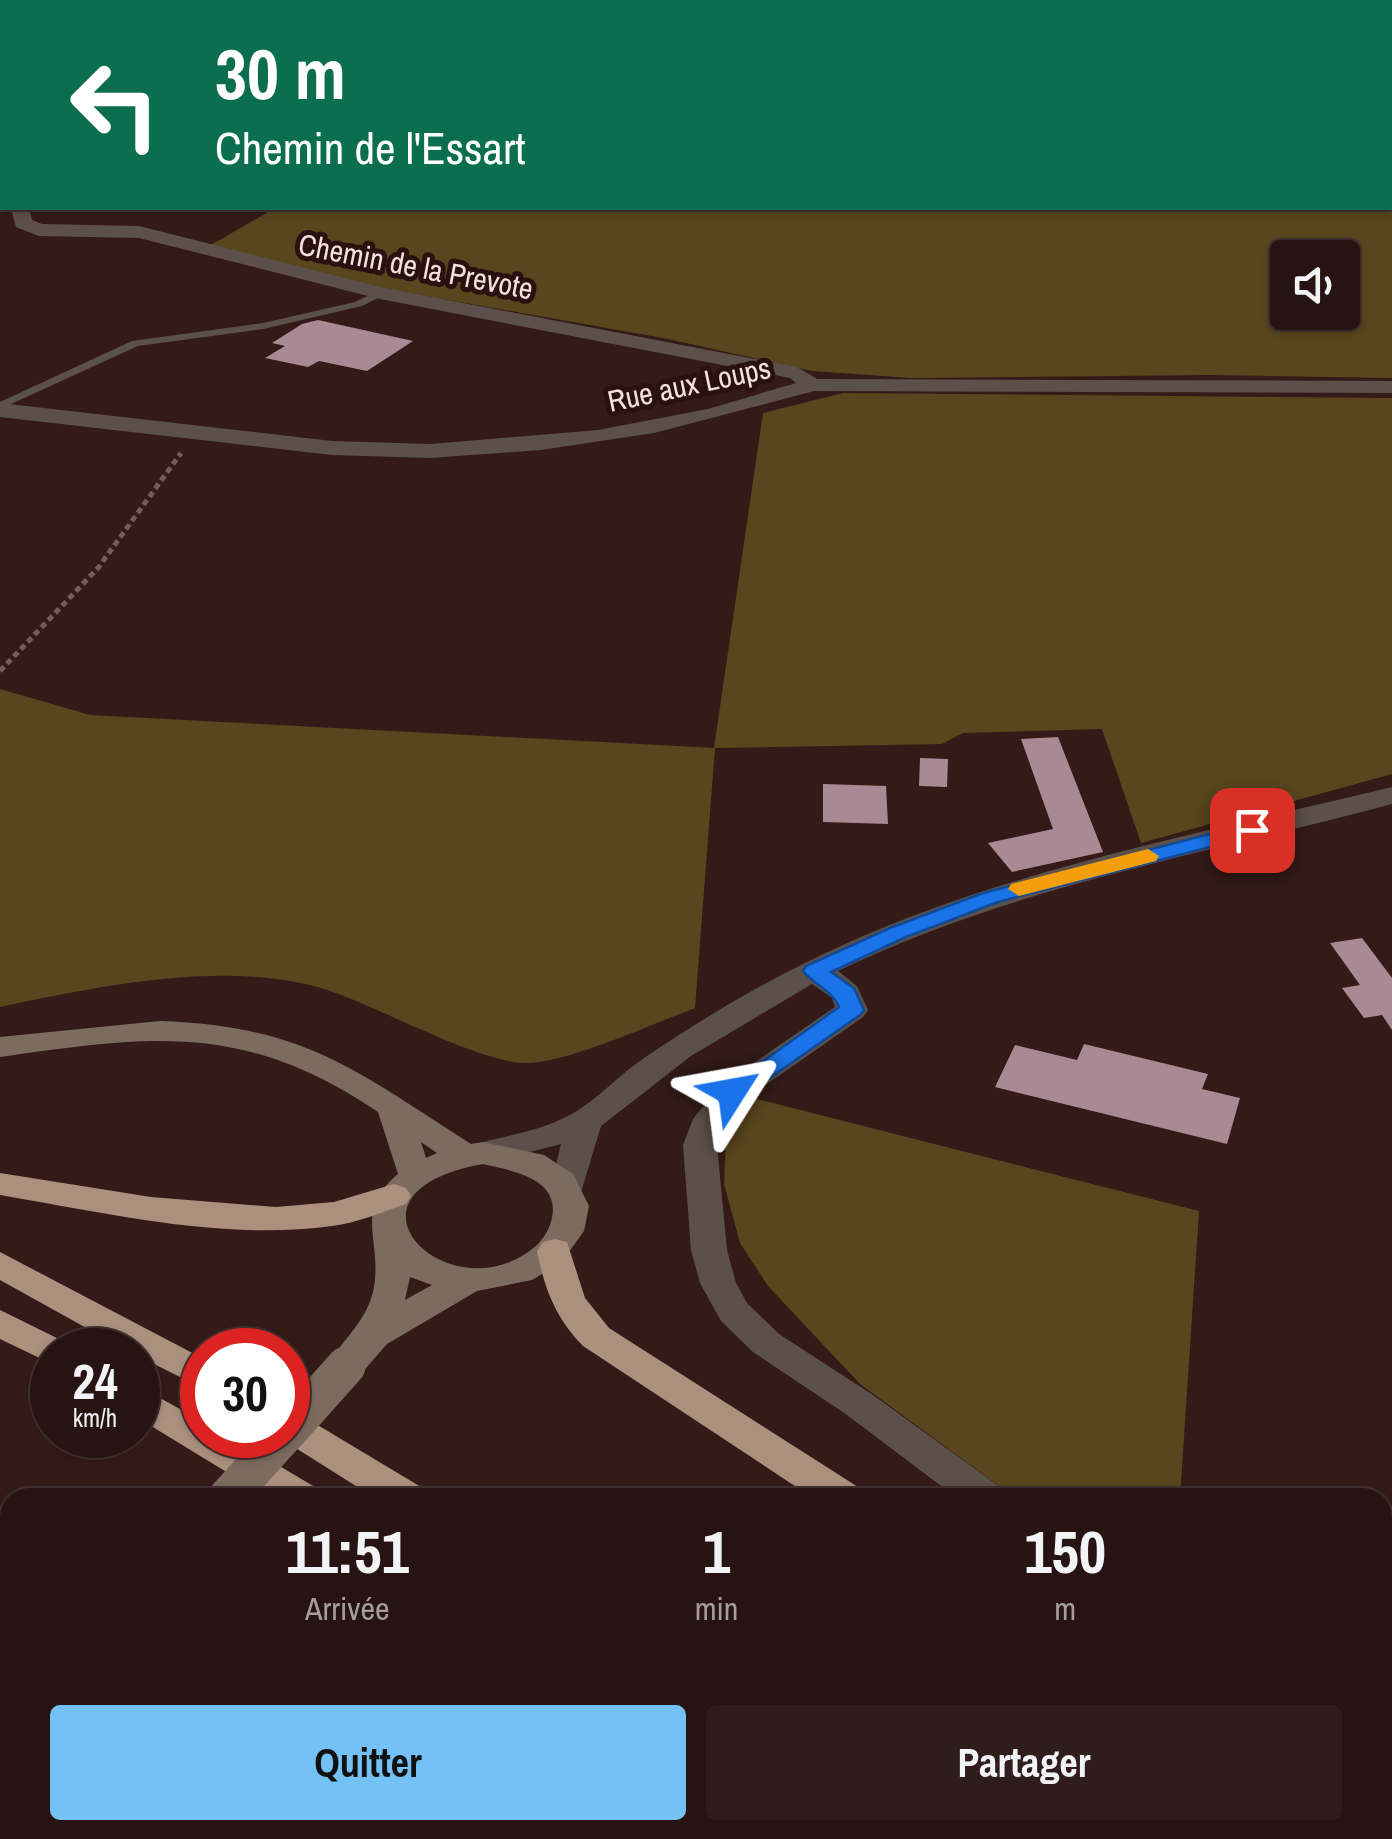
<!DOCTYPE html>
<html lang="fr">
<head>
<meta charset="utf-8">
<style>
	:root { --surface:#271412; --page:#2f1d1b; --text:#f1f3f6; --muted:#a49e9f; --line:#433332; --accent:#73c1f5 }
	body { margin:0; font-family:"Archivo Narrow",sans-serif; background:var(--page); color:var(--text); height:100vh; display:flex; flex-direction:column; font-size:38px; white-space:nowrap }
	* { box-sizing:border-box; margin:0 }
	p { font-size:32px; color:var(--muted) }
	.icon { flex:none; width:55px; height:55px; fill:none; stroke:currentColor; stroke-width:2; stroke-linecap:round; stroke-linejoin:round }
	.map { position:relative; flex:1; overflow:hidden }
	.details { position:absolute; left:0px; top:1488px; width:1392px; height:352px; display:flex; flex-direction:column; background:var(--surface); border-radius:30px 30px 0 0; box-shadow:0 2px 8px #0004,0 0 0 2px var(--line) }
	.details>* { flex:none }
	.hud { position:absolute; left:0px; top:0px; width:1392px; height:210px; box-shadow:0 2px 8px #0004,0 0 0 2px var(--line); background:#0b6e4f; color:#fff; overflow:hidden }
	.tools { position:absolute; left:1270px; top:240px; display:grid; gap:20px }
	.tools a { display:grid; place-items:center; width:90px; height:90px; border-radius:10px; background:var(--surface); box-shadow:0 2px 8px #0004,0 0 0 2px var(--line); font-size:50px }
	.speed { position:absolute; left:30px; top:1328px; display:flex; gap:20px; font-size:50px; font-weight:700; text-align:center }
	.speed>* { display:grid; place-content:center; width:130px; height:130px; border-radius:50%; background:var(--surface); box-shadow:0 2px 8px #0004,0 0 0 2px var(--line); line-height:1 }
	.speed small { font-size:25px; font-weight:400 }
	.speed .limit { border:15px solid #d22; background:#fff; color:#111 }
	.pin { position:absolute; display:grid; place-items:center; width:85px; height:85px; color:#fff; margin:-42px; border-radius:20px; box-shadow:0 5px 15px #0006 }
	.me { position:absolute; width:110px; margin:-55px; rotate:56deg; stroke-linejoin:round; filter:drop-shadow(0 0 8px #0008) }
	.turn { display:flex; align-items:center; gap:35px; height:210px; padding:0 50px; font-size:45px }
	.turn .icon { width:130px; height:130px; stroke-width:2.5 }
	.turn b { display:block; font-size:70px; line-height:85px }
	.eta { display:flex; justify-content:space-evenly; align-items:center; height:170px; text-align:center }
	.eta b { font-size:60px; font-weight:700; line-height:70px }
	.primary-button { display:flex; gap:20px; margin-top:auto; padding:20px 50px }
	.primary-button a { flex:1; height:115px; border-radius:10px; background:var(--accent); color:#111; font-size:40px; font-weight:700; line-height:115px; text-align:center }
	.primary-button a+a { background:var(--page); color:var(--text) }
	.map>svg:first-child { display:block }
	.green { fill:#59461e; fill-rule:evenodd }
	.building { fill:#a98994 }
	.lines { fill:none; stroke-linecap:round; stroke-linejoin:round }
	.path { stroke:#735c5a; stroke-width:5; stroke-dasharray:6 4; stroke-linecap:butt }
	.lane { fill:#5c514a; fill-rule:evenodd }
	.street { fill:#5c514a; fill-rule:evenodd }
	.secondary { fill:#7c6b5f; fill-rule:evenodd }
	.highway { fill:#ab907e; fill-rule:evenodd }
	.secondary-bridge { stroke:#7c6b5f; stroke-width:39 }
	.route { fill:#1a73e8; stroke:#114b97; stroke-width:2.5 }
	.slow { fill:#f59e0b }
	.labels { text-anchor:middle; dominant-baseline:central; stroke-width:10; stroke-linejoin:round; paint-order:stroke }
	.far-street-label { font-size:30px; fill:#f4e1df; stroke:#2a110f }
</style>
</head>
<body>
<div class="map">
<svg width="1392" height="1839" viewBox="0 0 1392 1839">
	<rect width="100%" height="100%" fill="#341b18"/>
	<!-- green -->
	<g class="green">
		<path d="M 1304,0 L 1392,0 L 1392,378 L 1209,375 L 911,378 L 812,371 L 663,338 L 364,285 L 211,245 L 275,208 L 1390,208 L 1390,2 ZM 1288,258 L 1342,258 L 1342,312 L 1288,312 Z"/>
		<path d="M 843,393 L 1392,398 L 1392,774 L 1141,843 L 1102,729 L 963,733 L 942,744 L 715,748 L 695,1008 C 652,1024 572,1061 529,1063 C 483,1065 379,1007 330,991 C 230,958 100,986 0,1007 L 0,689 L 90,715 L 714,748 L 763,413 Z"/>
		<polygon points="753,1098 1199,1211 1180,1497 1014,1497 860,1384 768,1286 740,1243 724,1184 726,1140"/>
	</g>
	<!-- building -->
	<g class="building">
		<polygon points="318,320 413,341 367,371 319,361 308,367 265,358 285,346 272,343 302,324"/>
		<polygon points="1058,737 1103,852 1012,872 988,843 1053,829 1021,739"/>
		<polygon points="920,758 948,759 947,787 919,786"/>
		<polygon points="823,784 886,786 888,824 823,822"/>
		<polygon points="1362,938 1392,978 1392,1030 1382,1015 1364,1018 1342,988 1360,985 1330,943"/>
		<polygon points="1084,1044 1208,1074 1202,1089 1240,1098 1227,1144 995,1087 1015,1045 1077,1060"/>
	</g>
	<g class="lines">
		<!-- path -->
		<polyline class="path" points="0,671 98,568 181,453"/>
		<!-- lane -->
		<polygon class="lane" points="380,290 384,291 384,295 362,306 263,329 138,346 0,409 0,402 132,341 263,323 355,302"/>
		<!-- street -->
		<g class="street">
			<rect x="0" y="122" width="2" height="10"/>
			<polygon points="11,208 29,208 32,220 42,224 139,226 380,287 797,367 817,379 1392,381 1392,393 814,391 654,433 541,450 430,458 332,455 0,417 0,403 332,441 430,444 598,430 708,409 796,383 790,378 380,299 139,238 39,236 16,227"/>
			<path d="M 1392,787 L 1392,804 C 1206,854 1014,886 838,971 L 857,986 L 868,1010 L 863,1017 L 744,1100 L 725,1122 L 717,1145 L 727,1250 L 736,1283 L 747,1303 L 779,1334 L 873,1395 L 1000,1487 L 1005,1498 L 957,1498 L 847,1415 L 753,1352 L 721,1321 L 700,1283 L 691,1250 L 683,1145 L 693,1119 L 720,1086 L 835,1007 L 832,998 L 812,984 L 691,1056 L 601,1126 L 579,1199 L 567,1203 L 555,1199 L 550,1191 L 561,1144 L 483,1164 L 471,1161 L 466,1153 L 471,1145 C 505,1136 541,1131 572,1114 C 598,1099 619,1075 644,1058 C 706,1016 772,977 841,946 C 1015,867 1208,832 1392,787 Z"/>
			<polygon points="1290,1830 1338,1830 1342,1839 1294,1839"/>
		</g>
		<!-- secondary -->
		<g class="secondary">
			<path d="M 160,1021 C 305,1026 355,1070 471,1144 L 483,1142 L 544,1155 L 573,1174 L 589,1206 L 584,1231 L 561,1263 L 532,1280 L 477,1291 L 387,1344 L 359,1376 L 346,1380 L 333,1376 L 327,1366 C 343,1338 368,1321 374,1287 C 382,1238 353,1212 398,1174 L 378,1112 C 245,1022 152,1035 0,1057 L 0,1037 ZM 421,1142 L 437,1153 L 426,1158 ZM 483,1164 C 513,1171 560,1178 552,1218 C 550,1228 544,1238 537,1245 C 453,1320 320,1193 483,1164 ZM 410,1277 L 432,1285 L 405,1300 Z"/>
			<polygon points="10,1720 10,1763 0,1766 0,1723"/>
		</g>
		<!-- highway -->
		<g class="highway">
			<path d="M 0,1173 L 151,1197 L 276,1207 L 334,1202 L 394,1184 L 406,1188 L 411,1196 L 406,1204 C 382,1212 357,1223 332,1226 C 223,1241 107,1213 0,1195 Z"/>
			<path d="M 555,1239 L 567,1242 L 585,1298 L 609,1328 L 858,1487 L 863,1498 L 813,1498 L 583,1346 C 556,1319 544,1288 537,1251 L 543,1242 Z"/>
			<polygon points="0,1252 202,1358 202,1388 138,1356 138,1350 126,1350 0,1280"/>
			<polygon points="0,1310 65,1342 70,1350 52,1350 52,1364 0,1339"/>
			<polygon points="138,1386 202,1421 202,1435 227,1435 315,1487 320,1498 269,1498 138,1418"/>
			<polygon points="288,1411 301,1415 421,1487 426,1498 375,1498 275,1435 288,1435"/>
			<polygon points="0,1567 10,1570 10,1607 0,1604"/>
			<polygon points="323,1830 377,1830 381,1839 327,1839"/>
			<polygon points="755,1830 807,1830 811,1839 759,1839"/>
			<polygon points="866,1830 918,1830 922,1839 870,1839"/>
			<polygon points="1161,1830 1209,1830 1213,1839 1165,1839"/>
		</g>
		<!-- secondary-bridge -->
		<g class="secondary-bridge">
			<polyline points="288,1431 346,1366"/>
			<polyline points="227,1498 284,1435"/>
		</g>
	</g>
	<!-- route -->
	<path class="route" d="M 1252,823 L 1263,830 L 1260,834 L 998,902 L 906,937 L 831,972 L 854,988 L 864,1010 L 860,1015 L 741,1098 L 723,1098 L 720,1092 L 839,1007 C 832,990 814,985 803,971 L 806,966 L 890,928 L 983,893 Z"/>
	<!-- slow -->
	<polygon class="slow" points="1148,849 1159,856 1156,861 1019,896 1008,889 1011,884"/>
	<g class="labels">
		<!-- far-street labels -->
		<g class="far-street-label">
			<text transform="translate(416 266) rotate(11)">Chemin de la Prevote</text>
			<text transform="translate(689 384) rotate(-12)">Rue aux Loups</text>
		</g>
	</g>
</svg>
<div class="tools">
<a><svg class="icon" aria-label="sound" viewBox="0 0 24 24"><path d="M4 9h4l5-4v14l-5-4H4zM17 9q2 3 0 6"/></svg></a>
</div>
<div class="speed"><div>24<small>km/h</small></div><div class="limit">30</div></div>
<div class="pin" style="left:1252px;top:830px;background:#d93025"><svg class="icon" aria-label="arrive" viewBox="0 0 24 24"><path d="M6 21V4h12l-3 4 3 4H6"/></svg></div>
<svg class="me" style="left:732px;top:1092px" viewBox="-20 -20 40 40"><path d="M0-17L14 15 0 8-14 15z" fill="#1a73e8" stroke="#fff" stroke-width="4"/></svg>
<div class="hud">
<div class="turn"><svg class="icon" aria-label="left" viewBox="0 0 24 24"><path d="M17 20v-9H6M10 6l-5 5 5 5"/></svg><div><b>30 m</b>Chemin de l'Essart</div></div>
</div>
<section class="details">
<div class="eta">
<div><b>11:51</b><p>Arrivée</p></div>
<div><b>1</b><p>min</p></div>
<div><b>150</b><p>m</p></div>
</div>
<div class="primary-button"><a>Quitter</a><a>Partager</a></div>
</section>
</div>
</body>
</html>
